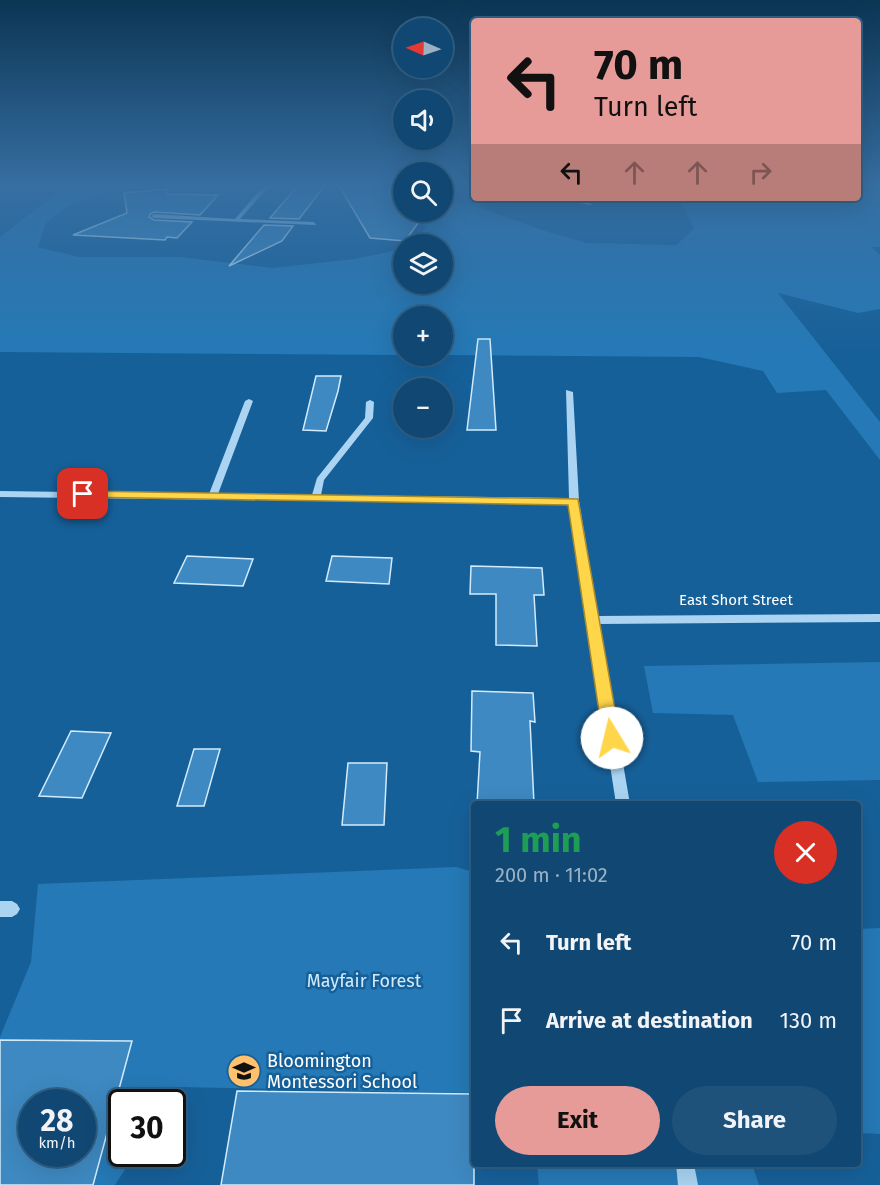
<!DOCTYPE html>
<html lang="en">
<head>
<meta charset="utf-8">
<style>
	:root { --surface:#104873; --page:#1e527b; --text:#f1f3f6; --muted:#9cb2c4; --line:#306085; --accent:#e69b98 }
	body { margin:0; font-family:"Fira Sans",sans-serif; background:var(--page); color:var(--text); height:100vh; display:flex; flex-direction:column; font-size:22px; white-space:nowrap }
	* { box-sizing:border-box; margin:0 }
	p { font-size:20px; color:var(--muted) }
	.icon { flex:none; width:33px; height:33px; fill:none; stroke:currentColor; stroke-width:2; stroke-linecap:round; stroke-linejoin:round }
	.map { position:relative; flex:1; overflow:hidden }
	.details { position:absolute; left:471px; top:801px; width:390px; height:366px; display:flex; flex-direction:column; background:var(--surface); border-radius:6px; box-shadow:0 6px 24px #0002,0 0 0 2px var(--line) }
	.details>* { flex:none }
	.hud { position:absolute; left:471px; top:18px; width:390px; height:183px; border-radius:6px; box-shadow:0 6px 24px #0002,0 0 0 2px var(--line); background:#e69b98; color:#111; overflow:hidden }
	.needle { width:39px; rotate:272deg }
	.controls { position:absolute; left:393px; top:18px; display:grid; gap:12px }
	.controls a { display:grid; place-items:center; width:60px; height:60px; border-radius:50%; background:var(--surface); box-shadow:0 6px 24px #0002,0 0 0 2px var(--line); font-size:30px }
	.speed { position:absolute; left:18px; top:1089px; display:flex; gap:12px; font-size:30px; font-weight:700; text-align:center }
	.speed>* { display:grid; place-content:center; width:78px; height:78px; border-radius:50%; background:var(--surface); box-shadow:0 6px 24px #0002,0 0 0 2px var(--line); line-height:1 }
	.speed small { font-size:15px; font-weight:400 }
	.speed .limit { border:3px solid #111; border-radius:9px; background:#fff; color:#111 }
	.pin { position:absolute; display:grid; place-items:center; width:51px; height:51px; color:#fff; margin:-26px; border-radius:12px; box-shadow:0 3px 9px #0006 }
	.me { position:absolute; width:66px; margin:-33px; rotate:351deg; stroke-linejoin:round; filter:drop-shadow(0 0 4px #0008) }
	.turn { display:flex; align-items:center; gap:21px; height:126px; padding:0 24px; font-size:27px }
	.turn .icon { width:78px; height:78px; stroke-width:2.5 }
	.turn b { display:block; font-size:42px; line-height:51px }
	.lanes { display:flex; align-items:center; height:57px; padding:0 24px; background:#0003; justify-content:center; gap:30px; direction:ltr }
	.lanes .off { opacity:.35 }
	.round { display:grid; place-items:center; flex:none; width:63px; height:63px; border-radius:32px; background:var(--page) }
	.overview { display:flex; align-items:center; justify-content:space-between; height:102px; padding:0 24px }
	h1 { font-size:36px; font-weight:700; line-height:45px; color:#1e9e55 }
	.action { display:flex; gap:12px; margin-top:auto; padding:12px 24px }
	.action a { flex:1; height:69px; border-radius:36px; background:var(--accent); color:#111; font-size:24px; font-weight:700; line-height:69px; text-align:center }
	.action a+a { background:var(--page); color:var(--text) }
	ul { padding:0; list-style:none }
	li { display:flex; align-items:center; gap:18px; height:78px; padding:0 24px }
	li div { flex:1 }
	li b { display:block; font-size:22px }
	li em { font-style:normal }
	.map>svg:first-child { display:block }
	.green { fill:#2579b6; fill-rule:evenodd }
	.building { fill:#3e89c1; stroke:#d2ebfc; stroke-width:1.5; fill-rule:evenodd }
	.lines { fill:none; stroke-linecap:round; stroke-linejoin:round }
	.minor { fill:#aad4f2; fill-rule:evenodd }
	.route { fill:#ffd54a; stroke:#a68a30; stroke-width:1.5 }
	.labels { text-anchor:middle; dominant-baseline:central; stroke-width:5; stroke-linejoin:round; paint-order:stroke }
	.street-label { font-size:15px; fill:#fff; stroke:#166099 }
	.near-park-label { font-size:18px; fill:#d2ebfc; stroke:#166099 }
	.near-poi-label { font-size:18px; fill:#fff; stroke:#166099; text-anchor:start }
</style>
</head>
<body>
<div class="map">
<svg width="880" height="1185" viewBox="0 0 880 1185">
	<rect width="100%" height="100%" fill="#166099"/>
	<!-- green -->
	<g class="green">
		<polygon points="68,184 159,184 99,194 68,206 46,223 38,247 79,257 181,257 273,268 354,259 403,249 404,284 442,284 442,244 411,244 427,226 407,217 411,212 442,212 443,201 475,206 548,232 587,243 676,245 694,229 679,198 858,198 858,184 880,184 880,247 871,247 880,255 880,309 858,313 778,293 880,422 880,460 826,390 777,393 763,371 699,357 443,355 442,316 404,316 403,355 0,352 0,237"/>
		<polygon points="880,662 880,780 758,782 733,715 653,713 644,666"/>
		<path d="M 456,867 L 474,872 L 474,1093 L 177,1087 L 167,1102 L 122,1102 L 122,1154 L 135,1154 L 115,1185 L 0,1185 L 0,1037 L 31,962 L 38,884 ZM 32,1102 L 82,1102 L 82,1154 L 32,1154 Z"/>
		<polygon points="880,928 880,1134 858,1133 858,929"/>
		<polygon points="537,1164 752,1164 759,1185 539,1185"/>
	</g>
	<!-- building -->
	<g class="building">
		<polygon points="299,184 326,184 299,219 270,218"/>
		<polygon points="338,184 404,184 404,212 426,212 405,241 370,238"/>
		<polygon points="167,189 168,194 218,195 200,215 154,212 150,214 149,217 154,220 192,222 177,238 167,237 165,240 73,235 127,213 124,193"/>
		<polygon points="264,225 293,226 282,241 229,266"/>
		<polygon points="478,339 490,339 496,430 467,430"/>
		<polygon points="316,376 341,376 338,391 326,431 303,430"/>
		<polygon points="187,556 253,559 243,586 174,583"/>
		<polygon points="332,556 392,558 389,584 326,581"/>
		<polygon points="471,566 542,568 544,595 534,595 537,646 496,645 496,594 470,594"/>
		<polygon points="472,691 533,693 535,722 530,721 534,804 477,804 480,752 471,751"/>
		<polygon points="71,731 111,733 82,798 39,796"/>
		<polygon points="194,749 220,749 204,806 177,806"/>
		<polygon points="348,763 387,763 384,825 342,825"/>
		<path d="M 0,1040 L 132,1041 L 93,1185 L 0,1185 ZM 32,1102 L 82,1102 L 82,1154 L 32,1154 Z"/>
		<polygon points="237,1091 474,1094 474,1185 221,1185"/>
	</g>
	<g class="lines">
		<!-- minor -->
		<g class="minor">
			<polygon points="270,184 275,184 263,193 240,219 314,222 316,225 154,218 151,216 154,214 235,219 259,191"/>
			<polygon points="557,198 566,198 592,204 590,205"/>
			<polygon points="566,390 573,392 579,501 598,616 880,614 880,622 599,624 630,804 616,804 570,504 0,497 0,491 209,494 245,401 249,399 253,401 218,494 312,495 317,478 365,418 366,402 370,400 374,402 373,418 324,480 321,495 569,498"/>
			<polygon points="0,901 12,901 17,904 20,909 17,914 12,917 0,917"/>
			<polygon points="676,1164 694,1164 698,1185 678,1185"/>
		</g>
	</g>
	<!-- sky -->
	<linearGradient id="sky" x2="0" y2="1"><stop stop-color="#0c3554"/><stop offset="0.53" stop-color="#366fa2"/><stop offset="1" stop-color="#366fa2" stop-opacity="0"/></linearGradient>
	<rect width="880" height="350" fill="url(#sky)"/>
	<!-- route -->
	<polygon class="route" points="83,491 578,499 620,738 618,743 612,746 606,743 603,738 568,505 79,497 77,494"/>
	<!-- icons -->
	<defs>
		<symbol id="school-disc" viewBox="-11 -11 22 22"><circle r="9.5" fill="#ffc16b" stroke="#166099"/><path d="M0-5L7-2L0 1L-7-2ZM-4 1L0 2.5L4 1V4Q0 6-4 4Z" fill="#111"/></symbol>
	</defs>
	<g fill-rule="evenodd">
		<use href="#school-disc" x="225" y="1052" width="38" height="38"/>
	</g>
	<g class="labels">
		<!-- street labels -->
		<g class="street-label">
			<text x="736" y="600">East Short Street</text>
		</g>
		<!-- near-park labels -->
		<g class="near-park-label">
			<text x="364" y="981">Mayfair Forest</text>
		</g>
		<!-- near-poi labels -->
		<g class="near-poi-label">
			<text x="267" y="1061">Bloomington<tspan x="267" dy="21">Montessori School</tspan></text>
		</g>
	</g>
</svg>
<div class="controls">
<a><svg class="needle" viewBox="-14 -14 28 28"><path d="M0-13l5 13h-10z" fill="#e53935"/><path d="M0 13l5-13h-10z" fill="#9cb2c4"/></svg></a>
<a><svg class="icon" aria-label="sound" viewBox="0 0 24 24"><path d="M4 9h4l5-4v14l-5-4H4zM17 9q2 3 0 6"/></svg></a>
<a><svg class="icon" aria-label="search" viewBox="0 0 24 24"><circle cx="10" cy="10" r="6"/><path d="M15 15l6 6"/></svg></a>
<a><svg class="icon" aria-label="layers" viewBox="0 0 24 24"><path d="M12 4l9 5-9 5-9-5zM3 14l9 5 9-5"/></svg></a>
<a>+</a>
<a>−</a>
</div>
<div class="speed"><div>28<small>km/h</small></div><div class="limit">30</div></div>
<div class="pin" style="left:83px;top:494px;background:#d93025"><svg class="icon" aria-label="arrive" viewBox="0 0 24 24"><path d="M6 21V4h12l-3 4 3 4H6"/></svg></div>
<svg class="me" style="left:612px;top:738px" viewBox="-20 -20 40 40"><circle r="19" fill="#fff"/><path d="M0-13L10 11 0 6-10 11z" fill="#ffd54a"/></svg>
<div class="hud">
<div class="turn"><svg class="icon" aria-label="left" viewBox="0 0 24 24"><path d="M17 20v-9H6M10 6l-5 5 5 5"/></svg><div><b>70 m</b>Turn left</div></div>
<div class="lanes"><svg class="icon" aria-label="left" viewBox="0 0 24 24"><path d="M17 20v-9H6M10 6l-5 5 5 5"/></svg><svg class="icon off" aria-label="ahead" viewBox="0 0 24 24"><path d="M12 20V5M6 11l6-6 6 6"/></svg><svg class="icon off" aria-label="ahead" viewBox="0 0 24 24"><path d="M12 20V5M6 11l6-6 6 6"/></svg><svg class="icon off" aria-label="right" viewBox="0 0 24 24"><path d="M7 20v-9h11M14 6l5 5-5 5"/></svg></div>
</div>
<section class="details">
<div class="overview"><div><h1>1 min</h1><p>200 m · 11:02</p></div><a class="round" style="background:#d93025;color:#fff"><svg class="icon" aria-label="close" viewBox="0 0 24 24"><path d="M6 6l12 12M18 6L6 18"/></svg></a></div>
<ul>
<li><svg class="icon" aria-label="left" viewBox="0 0 24 24"><path d="M17 20v-9H6M10 6l-5 5 5 5"/></svg><div><b>Turn left</b></div><em>70 m</em></li>
<li><svg class="icon" aria-label="arrive" viewBox="0 0 24 24"><path d="M6 21V4h12l-3 4 3 4H6"/></svg><div><b>Arrive at destination</b></div><em>130 m</em></li>
</ul>
<div class="action"><a>Exit</a><a>Share</a></div>
</section>
</div>
</body>
</html>
